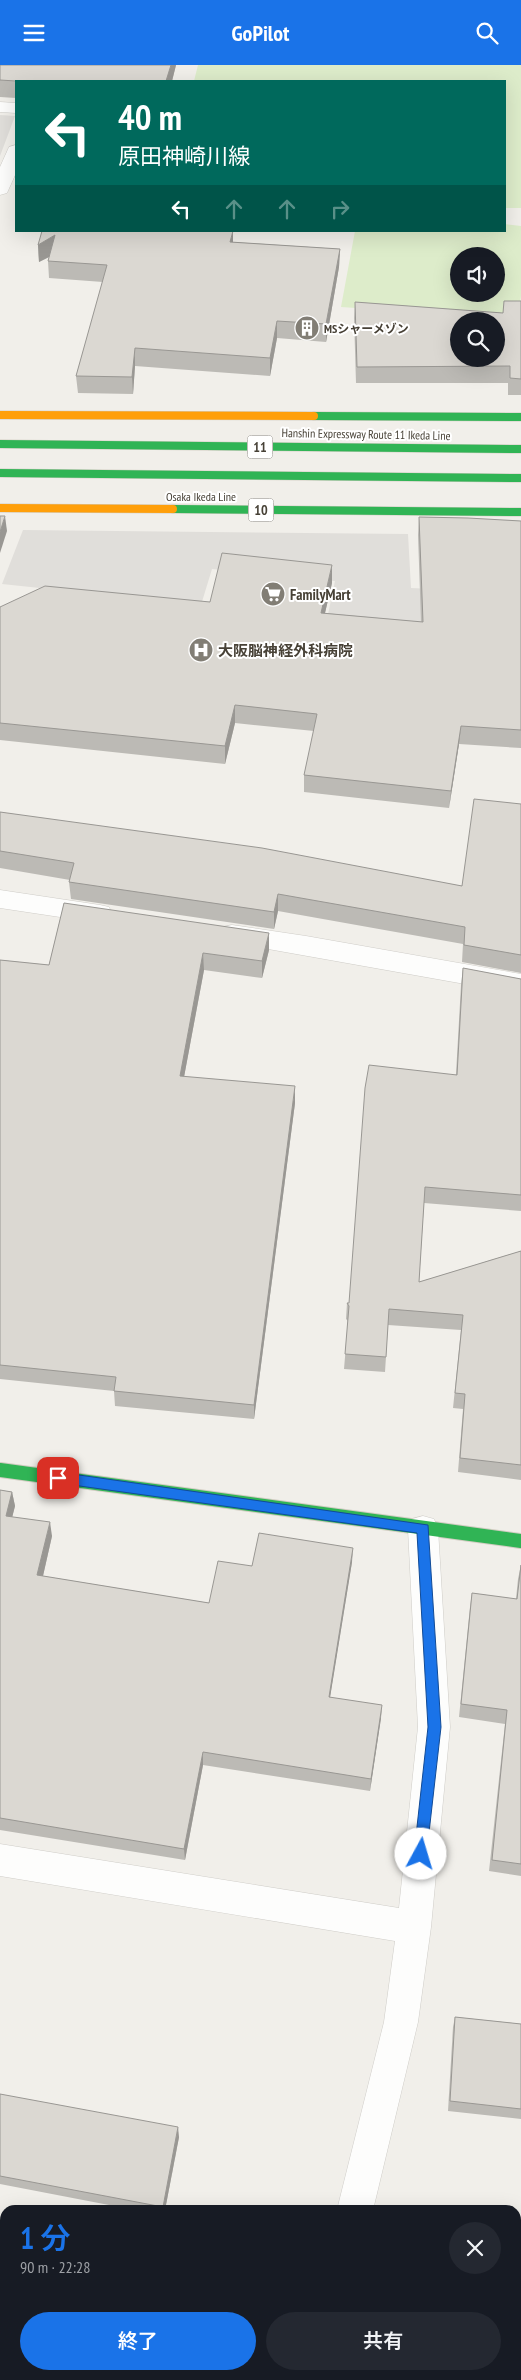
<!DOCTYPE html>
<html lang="ja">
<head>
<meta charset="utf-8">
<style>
	:root { --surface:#171b24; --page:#242831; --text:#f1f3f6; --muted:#9ea1a6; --accent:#1a73e8 }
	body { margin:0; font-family:"PT Sans Narrow","Noto Sans JP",sans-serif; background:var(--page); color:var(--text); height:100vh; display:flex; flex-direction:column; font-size:19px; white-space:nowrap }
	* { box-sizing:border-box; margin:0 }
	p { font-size:16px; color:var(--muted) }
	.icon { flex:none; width:28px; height:28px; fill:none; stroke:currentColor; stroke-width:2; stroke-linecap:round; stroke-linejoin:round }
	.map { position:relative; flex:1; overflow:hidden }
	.drawer { position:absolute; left:0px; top:2140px; width:521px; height:175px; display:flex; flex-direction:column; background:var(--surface); border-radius:15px 15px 0 0; box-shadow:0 5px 20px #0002 }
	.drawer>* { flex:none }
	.hud { position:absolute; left:15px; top:15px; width:491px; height:152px; border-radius:0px; box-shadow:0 5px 20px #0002; background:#00695c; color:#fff; overflow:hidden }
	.fabs { position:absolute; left:450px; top:182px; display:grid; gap:10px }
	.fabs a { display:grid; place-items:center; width:55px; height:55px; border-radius:50%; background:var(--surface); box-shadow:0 5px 20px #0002; font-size:25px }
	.pin { position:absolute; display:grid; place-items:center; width:42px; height:42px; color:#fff; margin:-21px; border-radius:10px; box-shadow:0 2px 8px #0006 }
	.me { position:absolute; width:55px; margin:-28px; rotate:6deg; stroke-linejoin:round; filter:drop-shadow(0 0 4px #0008) }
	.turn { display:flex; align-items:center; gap:18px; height:105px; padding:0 20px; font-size:22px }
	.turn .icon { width:65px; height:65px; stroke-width:2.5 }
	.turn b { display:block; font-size:35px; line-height:42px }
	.lanes { display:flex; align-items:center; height:48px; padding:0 20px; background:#0003; justify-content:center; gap:25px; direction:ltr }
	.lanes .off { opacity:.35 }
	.round { display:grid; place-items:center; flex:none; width:52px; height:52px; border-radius:26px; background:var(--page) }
	.overview { display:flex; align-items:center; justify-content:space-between; height:85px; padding:0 20px }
	h1 { font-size:30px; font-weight:600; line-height:38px; color:var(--accent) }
	.button { display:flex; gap:10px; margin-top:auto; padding:10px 20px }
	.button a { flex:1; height:58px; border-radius:30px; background:var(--accent); color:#fff; font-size:20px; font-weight:600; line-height:58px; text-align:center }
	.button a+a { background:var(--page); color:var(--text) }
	header { display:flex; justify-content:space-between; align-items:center; height:65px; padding:0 20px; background:var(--accent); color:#fff; font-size:22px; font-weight:600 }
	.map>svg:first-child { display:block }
	.green { fill:#ddecca; fill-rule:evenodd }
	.parking { fill:#e0deda }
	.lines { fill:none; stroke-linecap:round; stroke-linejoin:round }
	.street-casing { stroke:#cfcdc8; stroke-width:1 }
	.fast-far1-casing { stroke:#d1ccc1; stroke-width:9 }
	.fast-casing { stroke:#d1ccc1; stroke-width:16 }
	.slow-casing { stroke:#d1ccc1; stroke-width:9 }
	.street { fill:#fdfdfc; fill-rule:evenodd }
	.fast-far1 { stroke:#30b455; stroke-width:8 }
	.fast { stroke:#30b455; stroke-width:14 }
	.slow { stroke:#ff9f0a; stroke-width:8 }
	.wall { fill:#bcbab5 }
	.shaded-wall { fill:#999793 }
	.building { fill:#dbd8d2; stroke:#999793; fill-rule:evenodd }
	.route { fill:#1a73e8; stroke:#114b97 }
	.labels { text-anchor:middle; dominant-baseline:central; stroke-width:4; stroke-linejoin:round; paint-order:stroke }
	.far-poi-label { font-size:12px; font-weight:bold; fill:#474136; stroke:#fff; text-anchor:start }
	.far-street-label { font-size:12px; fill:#474136; stroke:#fff }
	.shield { fill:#fff; stroke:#7e7a72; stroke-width:1 }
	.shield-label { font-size:14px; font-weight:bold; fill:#474136 }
	.poi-label { font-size:15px; font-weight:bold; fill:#474136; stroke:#fff; text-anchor:start }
</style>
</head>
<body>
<header><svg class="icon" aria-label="menu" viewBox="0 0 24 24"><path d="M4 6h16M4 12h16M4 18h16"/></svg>GoPilot<svg class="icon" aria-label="search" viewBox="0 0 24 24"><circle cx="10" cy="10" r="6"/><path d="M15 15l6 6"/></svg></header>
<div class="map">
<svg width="521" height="2315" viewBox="0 0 521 2315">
	<rect width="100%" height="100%" fill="#f1efea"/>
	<!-- green -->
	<g class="green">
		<polygon points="198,0 521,0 521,143 505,143 505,16 194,16"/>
		<path d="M 505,159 L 521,161 L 521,231 L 519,246 L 474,251 L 341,242 L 355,166 L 505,166 ZM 459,191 L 496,191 L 496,229 L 459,229 Z"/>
	</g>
	<!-- parking -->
	<g class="parking">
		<polygon points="0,50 15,51 0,91"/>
		<polygon points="23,465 408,469 411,523 477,526 472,570 327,554 335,516 212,504 201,540 2,519"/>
	</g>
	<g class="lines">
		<defs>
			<g id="street">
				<polygon points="0,37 16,38 16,48 0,47"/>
				<polygon points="16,80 16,108 7,128 0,130 0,102 9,82"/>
				<polygon points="0,825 100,840 109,842 112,849 109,856 100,858 0,843"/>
				<polygon points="232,860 306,871 521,909 521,929 223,876 219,869 223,862"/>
				<polygon points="423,1451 434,1454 438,1464 450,1662 431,1862 418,1957 373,2145 337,2145 384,1957 395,1876 0,1811 0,1779 399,1843 418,1662 408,1464 412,1454"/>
				<rect x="316" y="2310" width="38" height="5"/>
			</g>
			<g id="fast-far1">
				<polyline points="314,351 521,352"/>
				<polyline points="0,379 521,384"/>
				<polyline points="0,408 521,413"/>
				<polyline points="173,444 521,447"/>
			</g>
			<polyline id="fast" points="0,1405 521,1476"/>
			<g id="slow">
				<polyline points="0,350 314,351"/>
				<polyline points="0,443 173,444"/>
			</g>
		</defs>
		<!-- street casing -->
		<use href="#street" class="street-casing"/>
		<!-- fast-far1 casing -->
		<use href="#fast-far1" class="fast-far1-casing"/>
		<!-- fast casing -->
		<use href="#fast" class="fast-casing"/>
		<!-- slow casing -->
		<use href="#slow" class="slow-casing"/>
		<!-- street -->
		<use href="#street" class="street"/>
		<!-- fast-far1 -->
		<use href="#fast-far1" class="fast-far1"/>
		<!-- fast -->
		<use href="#fast" class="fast"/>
		<!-- slow -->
		<use href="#slow" class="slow"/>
	</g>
	<!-- wall -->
	<g class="wall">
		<polygon points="0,0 176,0 172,16 16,16 16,33 0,32"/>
		<polygon points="233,177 340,184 339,202 326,277 277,273 270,311 135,301 133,329 78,328 76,311 103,217 49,213 48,196 49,192 39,197 38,180"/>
		<polygon points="521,236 521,330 508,330 508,318 356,318 354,253 355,237 502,248"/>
		<polygon points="419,452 521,456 521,683 459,679 449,743 304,727 304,710 314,666 235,658 225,699 0,675 0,542 210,537 332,518 325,548 421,557 418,470"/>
		<polygon points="521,739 521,908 462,897 463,879 278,846 274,864 71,834 69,817 70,815 0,803 0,747 462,821"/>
		<polygon points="64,838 269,885 262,913 204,905 184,1012 295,1038 254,1354 115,1341 114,1326 0,1314 0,895 49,900"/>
		<polygon points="463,903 521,914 521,1146 424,1138 419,1217 521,1186 521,1415 458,1407 463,1344 453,1343 461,1265 388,1260 385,1307 344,1304 348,1256 346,1254 347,1238 349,1238 456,1009 461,920"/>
		<polygon points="0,1425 12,1427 15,1441 12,1452 52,1471 43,1511 209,1538 252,1501 352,1497 330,1632 381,1653 370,1726 203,1700 185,1795 0,1765"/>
		<polygon points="521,1500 521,1811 489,1806 505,1659 459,1652 470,1542 472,1528 516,1534 518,1514"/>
		<polygon points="455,1952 521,1959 521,2054 448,2046 453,1962"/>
		<polygon points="0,2029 179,2072 165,2145 135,2145 0,2119"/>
	</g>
	<!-- shaded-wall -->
	<g class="shaded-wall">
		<polygon points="171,0 176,0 172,16 166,16"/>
		<polygon points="233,166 233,184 230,177"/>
		<polygon points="55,170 57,188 39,197 38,180"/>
		<polygon points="340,184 339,202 326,277 326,259"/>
		<polygon points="277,256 277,273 270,311 270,293"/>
		<polygon points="135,283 135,301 133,329 132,312"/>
		<polygon points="5,451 7,466 0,488 0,467"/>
		<polygon points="332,500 332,518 321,565 321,548"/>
		<polygon points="235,640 235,658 225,699 225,681"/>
		<polygon points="461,661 459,679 449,743 451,726"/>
		<polygon points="278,829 278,846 274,864 274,847"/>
		<polygon points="269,868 269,885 262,913 262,896"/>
		<polygon points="203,888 204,905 181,1028 180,1011"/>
		<polygon points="295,1021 295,1038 254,1354 254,1340"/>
		<polygon points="12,1427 15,1441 9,1465 6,1451"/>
		<polygon points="50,1457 52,1471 40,1524 37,1510"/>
		<polygon points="353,1483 352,1497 328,1645 329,1632"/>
		<polygon points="382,1640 381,1653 370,1726 371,1714"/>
		<polygon points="203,1687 203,1700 185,1795 184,1784"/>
		<polygon points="178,2062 179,2072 165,2145 163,2145 163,2142"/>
	</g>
	<!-- building -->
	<g class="building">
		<polygon points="0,0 171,0 166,16 16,16 0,15"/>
		<polygon points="42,166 233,166 230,177 340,184 326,259 277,256 270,293 135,283 132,312 76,311 107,200 48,196 55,170 38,180"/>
		<path d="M 504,236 L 521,236 L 521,314 L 510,313 L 510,301 L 357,302 L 355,237 L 503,248 ZM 459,256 L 496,256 L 496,294 L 459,294 Z"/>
		<polygon points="0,451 5,451 0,467"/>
		<polygon points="419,452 468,453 521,456 521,665 461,661 451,726 304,710 317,649 235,640 225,681 0,658 0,542 45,521 210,537 222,488 332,500 321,548 423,557"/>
		<polygon points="474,734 521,739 521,890 464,880 465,862 278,829 274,847 69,817 74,798 0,786 0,747 262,783 462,821"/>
		<polygon points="64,838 269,868 262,896 203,888 180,1011 295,1021 254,1340 114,1326 116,1312 0,1300 0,895 49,900"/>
		<polygon points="463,903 521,914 521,1130 425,1122 419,1217 521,1186 521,1400 460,1393 465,1329 455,1328 463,1250 389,1244 386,1292 345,1289 349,1241 347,1238 349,1238 365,1023 369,1000 457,1010"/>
		<polygon points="0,1425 12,1427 6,1451 50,1457 37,1510 209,1538 218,1496 252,1501 259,1468 353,1483 329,1632 382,1640 371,1714 203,1687 184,1784 0,1753"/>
		<polygon points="521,1500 521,1799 492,1795 507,1645 461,1639 472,1528 517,1534"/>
		<polygon points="455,1952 521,1959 521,2044 450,2036"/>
		<polygon points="0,2029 178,2062 163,2142 0,2111"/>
	</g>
	<!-- route -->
	<polygon class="route" points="58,1407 428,1460 441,1662 426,1794 421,1796 416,1794 414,1789 428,1662 417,1468 58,1418 53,1417 52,1413 53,1409"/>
	<!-- icons -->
	<defs>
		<symbol id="building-disc" viewBox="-11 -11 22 22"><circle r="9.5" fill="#827e75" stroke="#fff"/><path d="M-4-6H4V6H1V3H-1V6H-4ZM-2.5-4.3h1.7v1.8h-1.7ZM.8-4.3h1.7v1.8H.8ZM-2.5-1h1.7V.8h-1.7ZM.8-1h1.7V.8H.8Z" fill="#fff"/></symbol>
		<symbol id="supermarket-disc" viewBox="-11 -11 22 22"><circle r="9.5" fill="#827e75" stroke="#fff"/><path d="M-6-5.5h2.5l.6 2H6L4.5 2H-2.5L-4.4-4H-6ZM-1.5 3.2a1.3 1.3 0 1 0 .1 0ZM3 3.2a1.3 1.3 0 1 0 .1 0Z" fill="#fff"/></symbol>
		<symbol id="hospital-disc" viewBox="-11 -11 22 22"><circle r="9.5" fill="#827e75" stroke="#fff"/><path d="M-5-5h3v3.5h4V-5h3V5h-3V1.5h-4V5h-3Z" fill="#fff"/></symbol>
	</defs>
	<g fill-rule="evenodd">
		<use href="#building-disc" x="293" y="249" width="28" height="28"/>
		<use href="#supermarket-disc" x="259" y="515" width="28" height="28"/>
		<use href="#hospital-disc" x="187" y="571" width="28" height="28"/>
	</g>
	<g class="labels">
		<!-- far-poi labels -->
		<g class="far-poi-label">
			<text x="324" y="263">MSシャーメゾン</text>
		</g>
		<!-- far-street labels -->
		<g class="far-street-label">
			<text transform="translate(366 369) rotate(1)">Hanshin Expressway Route 11 Ikeda Line</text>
			<text x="201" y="431">Osaka Ikeda Line</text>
		</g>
		<!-- shield labels -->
		<g class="shield">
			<rect x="247.5" y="370.5" width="25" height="23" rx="4"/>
			<rect x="248.5" y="433.5" width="25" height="23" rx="4"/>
		</g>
		<g class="shield-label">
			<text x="260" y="382">11</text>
			<text x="261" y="445">10</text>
		</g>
		<!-- poi labels -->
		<g class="poi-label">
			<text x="290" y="529">FamilyMart</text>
			<text x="218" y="585">大阪脳神経外科病院</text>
		</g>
	</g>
</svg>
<div class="fabs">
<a><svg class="icon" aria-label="sound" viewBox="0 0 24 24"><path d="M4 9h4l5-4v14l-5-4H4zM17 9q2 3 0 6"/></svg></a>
<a><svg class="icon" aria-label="search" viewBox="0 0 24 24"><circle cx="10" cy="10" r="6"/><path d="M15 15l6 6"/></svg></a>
</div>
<div class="pin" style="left:58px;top:1413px;background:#d93025"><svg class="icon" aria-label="arrive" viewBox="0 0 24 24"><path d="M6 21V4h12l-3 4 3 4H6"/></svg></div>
<svg class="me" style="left:421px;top:1789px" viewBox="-20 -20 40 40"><circle r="19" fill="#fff"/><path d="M0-13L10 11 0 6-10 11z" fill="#1a73e8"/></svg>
<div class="hud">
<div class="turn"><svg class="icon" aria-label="left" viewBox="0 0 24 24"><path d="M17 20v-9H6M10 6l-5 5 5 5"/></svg><div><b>40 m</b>原田神崎川線</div></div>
<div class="lanes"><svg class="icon" aria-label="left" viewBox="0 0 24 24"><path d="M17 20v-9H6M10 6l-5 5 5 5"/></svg><svg class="icon off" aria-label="ahead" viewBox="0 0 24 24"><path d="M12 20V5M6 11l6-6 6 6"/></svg><svg class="icon off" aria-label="ahead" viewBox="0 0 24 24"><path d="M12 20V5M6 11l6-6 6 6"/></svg><svg class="icon off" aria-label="right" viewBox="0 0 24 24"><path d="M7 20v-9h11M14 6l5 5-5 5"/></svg></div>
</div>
<section class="drawer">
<div class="overview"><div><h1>1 分</h1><p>90 m · 22:28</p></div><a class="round"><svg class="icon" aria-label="close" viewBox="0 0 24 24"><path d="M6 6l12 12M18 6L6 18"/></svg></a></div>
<div class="button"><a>終了</a><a>共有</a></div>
</section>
</div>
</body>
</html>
